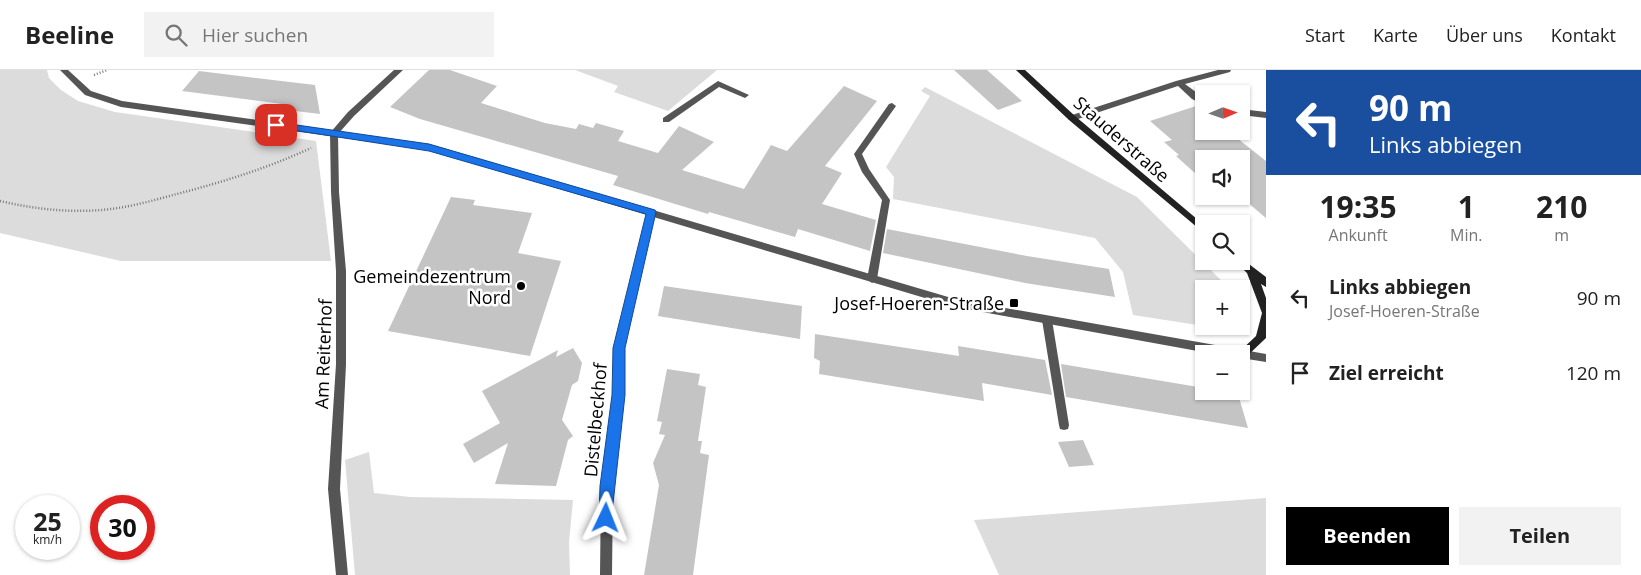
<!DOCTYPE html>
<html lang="de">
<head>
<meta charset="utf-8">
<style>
	:root { --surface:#fff; --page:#f2f2f2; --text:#222; --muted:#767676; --line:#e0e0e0; --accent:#000 }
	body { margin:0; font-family:"Open Sans",sans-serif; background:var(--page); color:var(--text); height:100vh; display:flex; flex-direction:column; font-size:19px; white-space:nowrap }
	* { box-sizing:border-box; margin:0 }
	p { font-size:16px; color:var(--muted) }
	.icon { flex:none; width:28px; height:28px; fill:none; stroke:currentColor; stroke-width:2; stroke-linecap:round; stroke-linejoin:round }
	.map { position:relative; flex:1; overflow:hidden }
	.drawer { display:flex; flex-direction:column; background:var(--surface); width:375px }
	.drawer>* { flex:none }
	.hud { background:#1a4fa0; color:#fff; overflow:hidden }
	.needle { width:32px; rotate:88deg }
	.fabs { position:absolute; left:1195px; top:15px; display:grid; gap:10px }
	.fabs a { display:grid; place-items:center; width:55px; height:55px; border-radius:0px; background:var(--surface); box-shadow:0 1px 4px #0004; font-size:25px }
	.speed { position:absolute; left:15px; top:425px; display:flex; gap:10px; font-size:25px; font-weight:700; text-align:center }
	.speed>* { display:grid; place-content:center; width:65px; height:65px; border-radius:50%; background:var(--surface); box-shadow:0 1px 4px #0004; line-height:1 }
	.speed small { font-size:12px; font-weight:400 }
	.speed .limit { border:8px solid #d22; background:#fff; color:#111 }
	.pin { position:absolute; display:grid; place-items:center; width:42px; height:42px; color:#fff; margin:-21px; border-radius:10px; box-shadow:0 2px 8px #0006 }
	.me { position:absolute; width:55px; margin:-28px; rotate:2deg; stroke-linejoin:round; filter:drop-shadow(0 0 4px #0008) }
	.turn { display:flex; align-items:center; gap:18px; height:105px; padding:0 20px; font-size:22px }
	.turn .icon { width:65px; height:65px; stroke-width:2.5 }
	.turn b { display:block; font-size:35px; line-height:42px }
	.eta { display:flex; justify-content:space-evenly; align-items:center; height:85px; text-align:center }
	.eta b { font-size:30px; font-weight:700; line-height:35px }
	.primary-button { display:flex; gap:10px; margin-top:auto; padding:10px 20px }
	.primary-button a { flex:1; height:58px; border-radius:0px; background:var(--accent); color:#fff; font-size:20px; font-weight:700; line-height:58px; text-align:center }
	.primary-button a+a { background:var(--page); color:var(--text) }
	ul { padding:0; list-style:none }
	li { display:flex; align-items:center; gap:15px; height:75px; padding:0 20px }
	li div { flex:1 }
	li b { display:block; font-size:19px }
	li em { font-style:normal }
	header { display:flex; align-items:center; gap:30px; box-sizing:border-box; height:70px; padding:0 25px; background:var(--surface); border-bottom:1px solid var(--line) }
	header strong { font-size:24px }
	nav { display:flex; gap:28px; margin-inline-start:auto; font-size:18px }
	.search { width:350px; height:45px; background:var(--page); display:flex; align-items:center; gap:12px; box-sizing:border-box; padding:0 18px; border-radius:0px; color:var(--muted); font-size:19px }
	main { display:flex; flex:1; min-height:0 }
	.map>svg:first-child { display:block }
	.green { fill:#dcdcdc }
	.building { fill:#c4c4c4 }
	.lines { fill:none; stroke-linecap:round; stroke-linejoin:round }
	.path { stroke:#777; stroke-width:2.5; stroke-dasharray:1 2; stroke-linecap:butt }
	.service { fill:#555; fill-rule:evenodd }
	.minor { fill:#555; fill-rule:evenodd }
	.tertiary { fill:#555; fill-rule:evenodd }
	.secondary { fill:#222; fill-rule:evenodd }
	.route { fill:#1a73e8; stroke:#114b97 }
	.poi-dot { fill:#000; stroke:#fff; stroke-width:2 }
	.labels { text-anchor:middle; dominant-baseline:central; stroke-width:5; stroke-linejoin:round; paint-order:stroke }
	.street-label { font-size:18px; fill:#000; stroke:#fff }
	.poi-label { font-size:18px; fill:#000; stroke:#fff; text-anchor:end }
</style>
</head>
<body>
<header>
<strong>Beeline</strong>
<div class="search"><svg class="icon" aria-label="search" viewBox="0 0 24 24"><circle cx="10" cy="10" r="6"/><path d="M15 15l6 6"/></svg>Hier suchen</div>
<nav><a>Start</a><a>Karte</a><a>Über uns</a><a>Kontakt</a></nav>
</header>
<main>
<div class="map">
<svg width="1266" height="505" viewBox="0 0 1266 505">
	<rect width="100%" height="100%" fill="#fff"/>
	<!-- green -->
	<g class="green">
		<polygon points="0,0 47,0 49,8 61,20 78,31 115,42 316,71 331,191 121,191 0,163"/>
		<polygon points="575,0 717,0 668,41 614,22 618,16"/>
		<polygon points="925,17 1137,127 1230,219 1204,219 1204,256 1133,245 1123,202 1095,168 893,129 894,107 886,97 930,26 921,21"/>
		<polygon points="369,382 374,423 410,427 573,430 569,472 570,505 355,505 345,390"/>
		<polygon points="1266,428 1266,505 999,505 974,450"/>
	</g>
	<!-- building -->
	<g class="building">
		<polygon points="429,0 450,0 497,16 481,33 545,53 576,59 579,54 593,58 596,53 624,61 618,71 658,83 679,56 714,72 682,100 744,119 771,75 787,81 844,16 877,31 825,96 842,103 822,134 876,150 870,181 798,159 795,167 709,142 708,144 613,115 618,106 420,49 390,37"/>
		<polygon points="954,0 987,0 1022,31 998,40"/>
		<polygon points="199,1 315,15 320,44 279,39 282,34 182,21"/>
		<polygon points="1196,36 1204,42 1204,61 1228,61 1266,91 1266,148 1240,126 1241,126 1241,89 1204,89 1204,102 1197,105 1176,86 1179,85 1164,72 1172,70 1150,51"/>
		<polygon points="451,127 475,130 473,135 532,143 518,183 561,191 530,286 388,261"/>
		<polygon points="887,159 1027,186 1109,199 1115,227 1025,213 883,183"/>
		<polygon points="664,216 802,236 800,269 658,246"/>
		<polygon points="815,264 959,286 958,276 1045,290 1052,325 982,313 984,331 819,304 820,291 814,288"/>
		<polygon points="573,278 582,293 578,311 572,315 562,350 573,366 568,370 556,416 495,414 508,373 474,393 463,374 500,353 482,321 558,280 556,287"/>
		<polygon points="1061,294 1204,318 1204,321 1238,324 1248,358 1066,327"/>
		<polygon points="667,299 700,304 698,315 706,317 698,371 702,371 700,383 709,385 693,505 644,505 659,415 653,393 665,365 659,364 662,352 657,351"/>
		<polygon points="1083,370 1094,395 1069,397 1058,372"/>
	</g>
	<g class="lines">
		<!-- path -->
		<g class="path">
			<polyline points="94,5 107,0"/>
			<path d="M 0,131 C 38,140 79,144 118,138 C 138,135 158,129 177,124 C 226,111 265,99 311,78"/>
		</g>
		<!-- service -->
		<g class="service">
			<polygon points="1218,0 1231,0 1230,2 1185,14 1204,28 1204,35 1192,29 1178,16 1075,50 1069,50 1068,48 1069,46 1176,11"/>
			<polygon points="718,11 749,25 745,28 719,17 669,52 663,52 663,48"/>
			<polygon points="892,33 896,36 862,84 869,99 890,130 877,209 872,213 867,209 882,130 862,102 854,84 889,34"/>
			<polygon points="1241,39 1266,42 1266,48 1241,45"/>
			<polygon points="1047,246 1051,247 1052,250 1069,355 1068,359 1064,360 1060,359 1059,355 1042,250 1043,247"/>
		</g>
		<!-- minor -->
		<g class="minor">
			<polygon points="394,0 403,0 354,46 338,64 339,122 346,201 346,294 340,419 348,505 336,505 328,419 336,294 336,201 331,122 330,63 348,42"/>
			<polygon points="651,139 655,142 624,278 624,325 613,416 612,505 600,505 601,416 614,325 614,278 647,142"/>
		</g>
		<!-- tertiary -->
		<polygon class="tertiary" points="60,0 68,0 91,21 122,31 429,74 955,229 1266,284 1266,292 1241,288 1241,284 1214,284 955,237 429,80 121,37 85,25"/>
		<!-- secondary -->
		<g class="secondary">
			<polygon points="1016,0 1025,0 1075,46 1204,155 1204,163 1069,50"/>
			<polygon points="1241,188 1266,207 1266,217 1261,214 1266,228 1266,268 1246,287 1242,288 1241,284 1237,284 1256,266 1262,243 1247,203 1235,191 1241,191"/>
		</g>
	</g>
	<!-- route -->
	<polygon class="route" points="276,52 429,74 655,140 656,142 625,278 625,325 611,452 606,454 601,452 599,448 600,416 612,325 613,278 646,144 429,81 273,57 273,53"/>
	<!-- markers -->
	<g class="poi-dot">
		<circle cx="521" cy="216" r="5"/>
		<rect x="1009" y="228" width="10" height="10" rx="2.5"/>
	</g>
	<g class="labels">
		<!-- street labels -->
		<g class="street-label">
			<text transform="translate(1122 69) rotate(41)">Stauderstraße</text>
			<text transform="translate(323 284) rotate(-88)">Am Reiterhof</text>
			<text transform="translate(595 350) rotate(-85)">Distelbeckhof</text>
		</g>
		<!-- poi labels -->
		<g class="poi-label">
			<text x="511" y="206">Gemeindezentrum<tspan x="511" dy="21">Nord</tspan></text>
			<text x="1004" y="233">Josef-Hoeren-Straße</text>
		</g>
	</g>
</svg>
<div class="fabs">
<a><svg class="needle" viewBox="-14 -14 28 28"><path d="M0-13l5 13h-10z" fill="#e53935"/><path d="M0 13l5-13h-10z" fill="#767676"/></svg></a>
<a><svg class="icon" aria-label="sound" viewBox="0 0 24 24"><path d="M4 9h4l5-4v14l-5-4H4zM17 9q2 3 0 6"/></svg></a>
<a><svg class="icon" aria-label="search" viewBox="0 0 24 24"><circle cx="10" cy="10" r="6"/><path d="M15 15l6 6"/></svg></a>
<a>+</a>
<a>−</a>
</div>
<div class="speed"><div>25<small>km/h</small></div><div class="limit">30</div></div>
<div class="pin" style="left:276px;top:55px;background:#d93025"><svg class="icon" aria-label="arrive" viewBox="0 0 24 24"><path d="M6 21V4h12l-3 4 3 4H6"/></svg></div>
<svg class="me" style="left:606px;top:448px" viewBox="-20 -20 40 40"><path d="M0-17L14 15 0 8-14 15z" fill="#1a73e8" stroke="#fff" stroke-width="4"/></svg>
</div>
<section class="drawer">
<div class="hud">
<div class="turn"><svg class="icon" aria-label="left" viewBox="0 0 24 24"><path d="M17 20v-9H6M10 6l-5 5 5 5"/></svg><div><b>90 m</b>Links abbiegen</div></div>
</div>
<div class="eta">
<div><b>19:35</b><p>Ankunft</p></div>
<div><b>1</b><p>Min.</p></div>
<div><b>210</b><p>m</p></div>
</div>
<ul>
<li><svg class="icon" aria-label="left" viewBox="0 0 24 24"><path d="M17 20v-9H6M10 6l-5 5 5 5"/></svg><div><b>Links abbiegen</b><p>Josef-Hoeren-Straße</p></div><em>90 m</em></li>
<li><svg class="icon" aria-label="arrive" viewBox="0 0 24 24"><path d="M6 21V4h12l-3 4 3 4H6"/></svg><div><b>Ziel erreicht</b></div><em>120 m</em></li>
</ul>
<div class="primary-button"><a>Beenden</a><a>Teilen</a></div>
</section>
</main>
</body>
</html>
